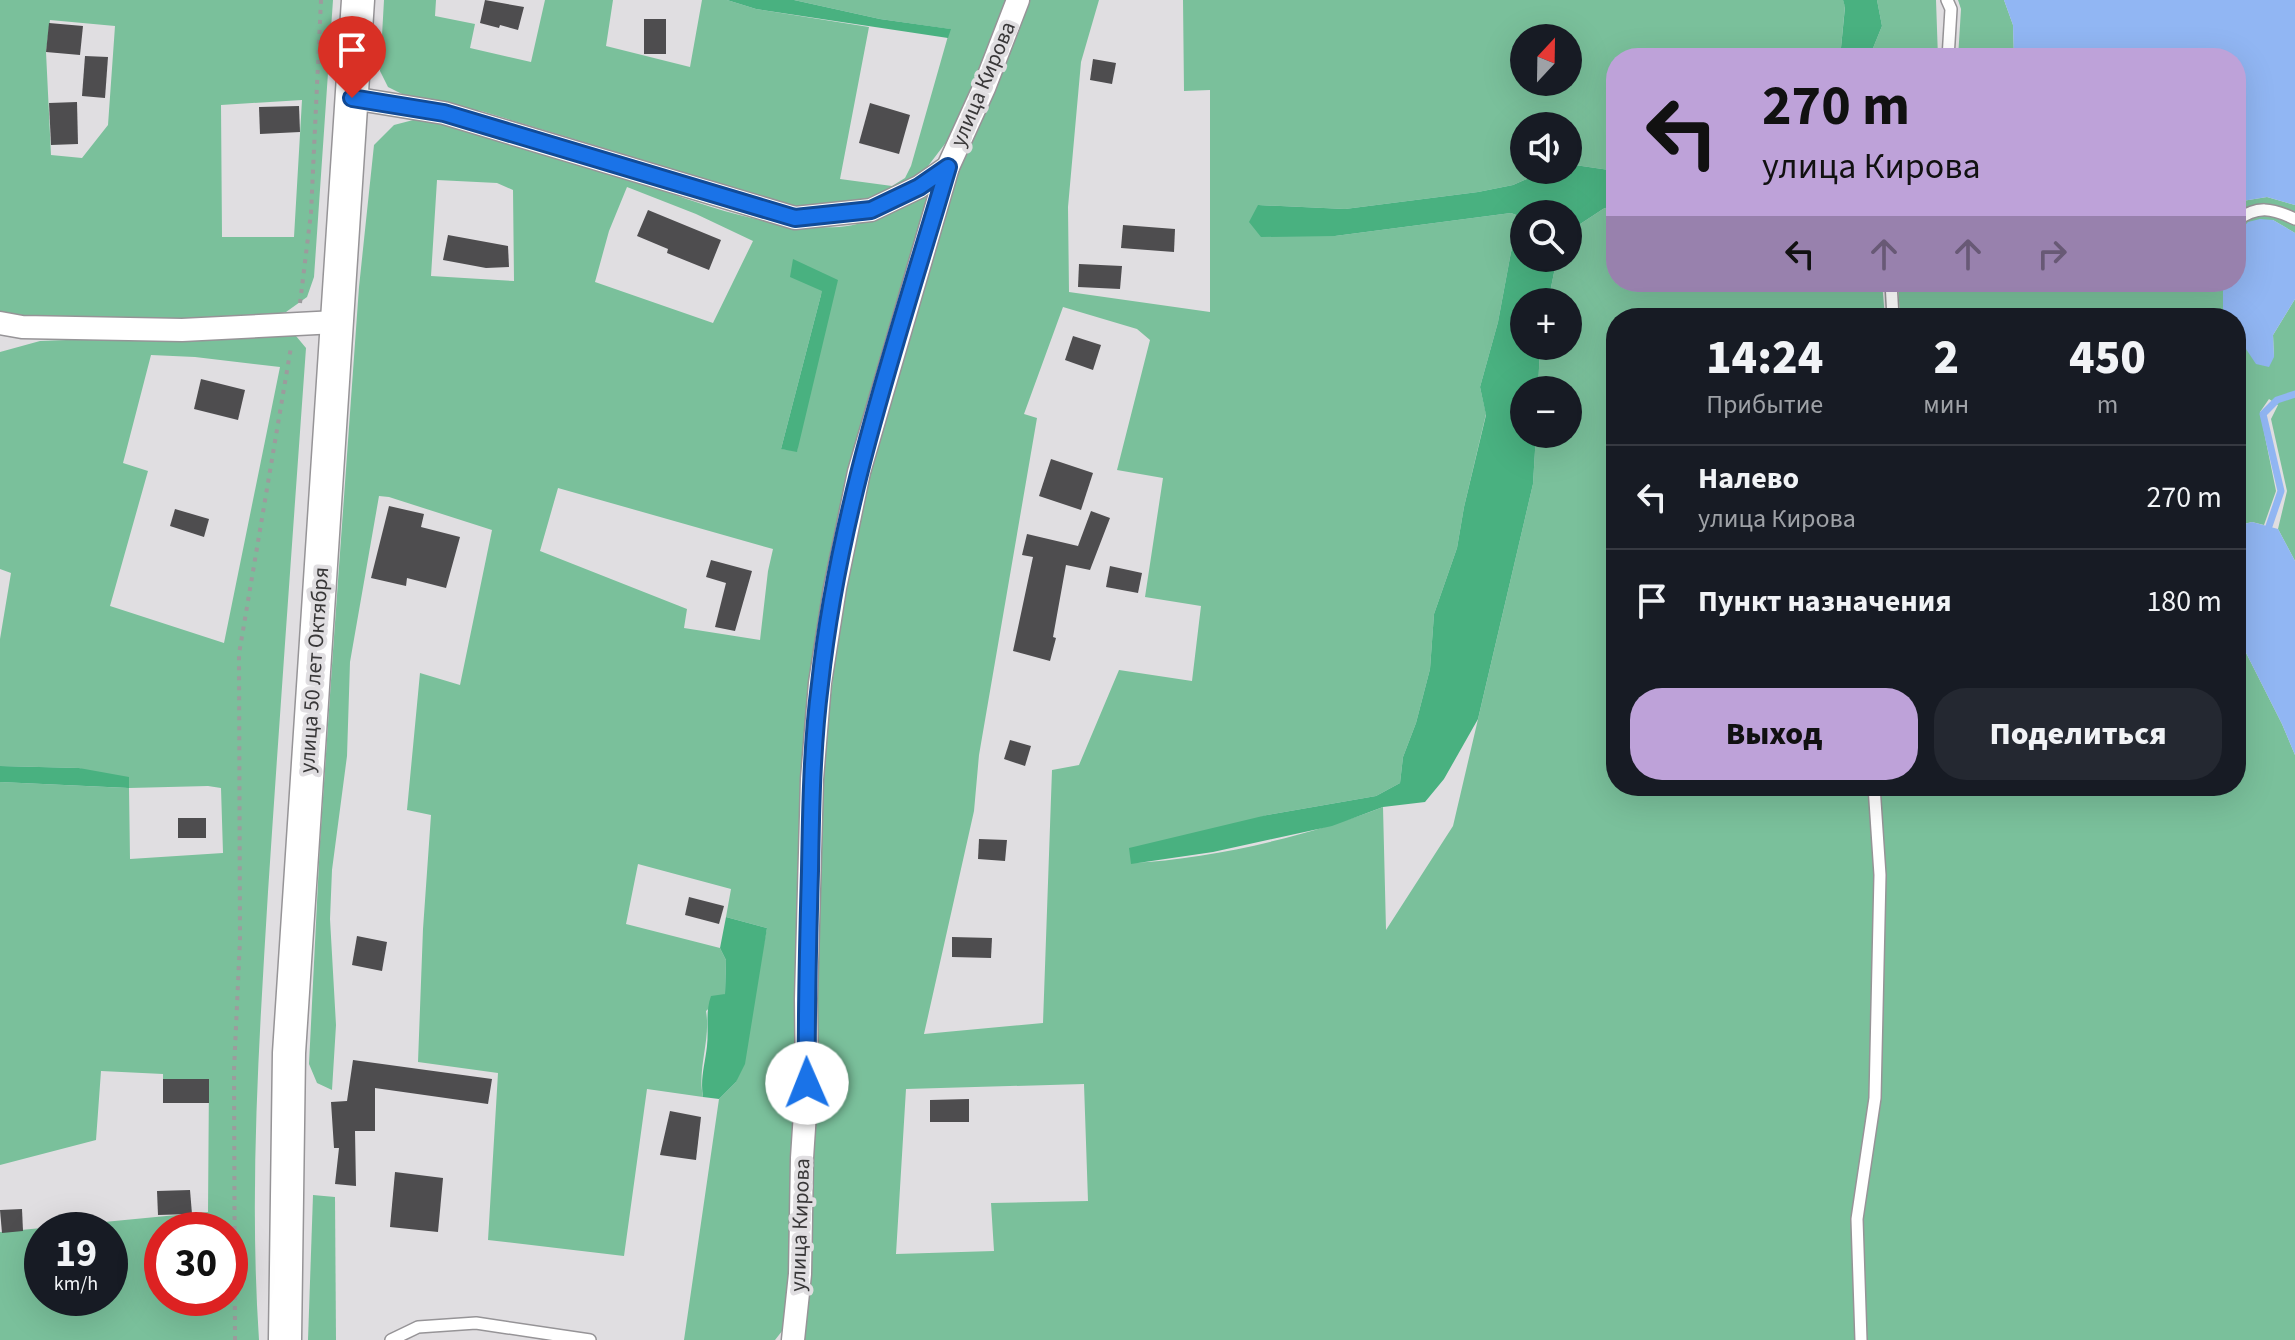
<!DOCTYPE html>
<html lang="ru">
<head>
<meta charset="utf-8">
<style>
	:root { --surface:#171b24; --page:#242831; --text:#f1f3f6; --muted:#9ea1a6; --line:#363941; --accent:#bea2d9 }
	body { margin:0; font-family:"Source Sans 3",sans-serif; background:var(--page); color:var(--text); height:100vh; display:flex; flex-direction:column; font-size:30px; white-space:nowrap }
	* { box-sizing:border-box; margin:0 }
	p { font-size:26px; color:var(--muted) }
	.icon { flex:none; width:44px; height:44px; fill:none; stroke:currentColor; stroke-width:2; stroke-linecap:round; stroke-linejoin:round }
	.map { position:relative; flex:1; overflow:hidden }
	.details { position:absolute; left:1606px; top:308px; width:640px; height:488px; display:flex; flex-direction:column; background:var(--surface); border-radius:32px; box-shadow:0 8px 32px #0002 }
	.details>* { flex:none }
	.banner { position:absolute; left:1606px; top:48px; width:640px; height:244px; border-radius:32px; box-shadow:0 8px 32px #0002; background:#bea2d9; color:#111; overflow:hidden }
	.needle { width:52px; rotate:22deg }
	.buttons { position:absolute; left:1510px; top:24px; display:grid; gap:16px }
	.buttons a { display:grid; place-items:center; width:72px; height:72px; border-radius:50%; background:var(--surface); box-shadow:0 8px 32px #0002; font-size:40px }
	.speed { position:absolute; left:24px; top:1212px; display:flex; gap:16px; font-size:40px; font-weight:700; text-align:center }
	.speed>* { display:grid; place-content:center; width:104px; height:104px; border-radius:50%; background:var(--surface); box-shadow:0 8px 32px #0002; line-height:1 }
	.speed small { font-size:20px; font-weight:400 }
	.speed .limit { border:12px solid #d22; background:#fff; color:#111 }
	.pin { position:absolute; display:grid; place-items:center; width:68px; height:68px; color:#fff; margin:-82px -34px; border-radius:50% 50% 50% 0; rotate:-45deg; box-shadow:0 0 8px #0007 }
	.pin .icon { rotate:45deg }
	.me { position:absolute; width:88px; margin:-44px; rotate:359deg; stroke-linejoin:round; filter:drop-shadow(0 0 6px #0008) }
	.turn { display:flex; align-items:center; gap:28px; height:168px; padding:0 24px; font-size:36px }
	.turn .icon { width:104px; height:104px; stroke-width:2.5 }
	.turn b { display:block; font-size:56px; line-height:68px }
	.lanes { display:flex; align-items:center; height:76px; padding:0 24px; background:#0003; justify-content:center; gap:40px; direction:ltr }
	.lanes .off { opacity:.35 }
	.eta { display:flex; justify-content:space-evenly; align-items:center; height:136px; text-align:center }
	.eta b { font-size:48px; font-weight:800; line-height:56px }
	.button { display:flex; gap:16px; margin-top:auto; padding:16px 24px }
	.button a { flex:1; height:92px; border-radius:32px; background:var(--accent); color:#111; font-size:32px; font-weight:800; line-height:92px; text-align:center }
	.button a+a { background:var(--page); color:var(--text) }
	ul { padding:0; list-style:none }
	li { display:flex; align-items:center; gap:24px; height:104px; padding:0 24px; border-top:2px solid var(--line) }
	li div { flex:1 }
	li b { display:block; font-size:30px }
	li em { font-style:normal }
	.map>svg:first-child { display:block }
	.green { fill:#7ac09b; fill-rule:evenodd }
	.forest { fill:#49b180 }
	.water { fill:#91b6f3 }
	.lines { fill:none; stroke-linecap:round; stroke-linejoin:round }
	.stream { stroke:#91b6f3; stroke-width:7 }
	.building { fill:#4e4d4f }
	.service-casing { stroke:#969497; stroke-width:14 }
	.minor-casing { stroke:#969497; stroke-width:25 }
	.secondary-casing { stroke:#969497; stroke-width:35 }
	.path { stroke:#9c9b9d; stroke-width:4; stroke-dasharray:4 6; stroke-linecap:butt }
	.service { stroke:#fff; stroke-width:11 }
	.minor { stroke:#fff; stroke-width:22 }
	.secondary { stroke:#fff; stroke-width:32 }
	.route-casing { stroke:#114b97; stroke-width:20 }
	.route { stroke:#1a73e8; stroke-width:14 }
	.labels { text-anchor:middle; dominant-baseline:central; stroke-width:8; stroke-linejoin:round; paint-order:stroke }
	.street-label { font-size:22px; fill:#383738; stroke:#e0dee1 }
</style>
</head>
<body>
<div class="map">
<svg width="2295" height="1340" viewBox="0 0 2295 1340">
	<rect width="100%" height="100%" fill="#e0dee1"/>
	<!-- green -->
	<g class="green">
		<path d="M 0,0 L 333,0 L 314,277 L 307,297 L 286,312 L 247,322 L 0,317 ZM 50,20 L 115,26 L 108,125 L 82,158 L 51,155 L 46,52 ZM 302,100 L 294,237 L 222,237 L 221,105 Z"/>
		<polygon points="384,0 436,0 435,16 475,24 470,48 531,62 545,0 613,0 606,46 690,67 702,0 727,0 756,9 869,27 840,179 892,186 905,178 911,166 950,29 880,19 794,0 1010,0 957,128 925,170 885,200 793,211 613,151 481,111 412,99 388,87 380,71"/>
		<path d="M 1027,0 L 1099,0 L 1081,62 L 1068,207 L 1069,292 L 1210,312 L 1210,90 L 1184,91 L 1183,0 L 1843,0 L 1845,6 L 1840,58 L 1616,58 L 1616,171 L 1568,164 L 1568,126 L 1524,126 L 1524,170 L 1547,170 L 1513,185 L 1478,192 L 1345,209 L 1258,205 L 1335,236 L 1511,213 L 1524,218 L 1524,222 L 1511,252 L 1498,322 L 1480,387 L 1486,414 L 1464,507 L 1457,548 L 1434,614 L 1430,669 L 1416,723 L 1403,757 L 1400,783 L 1376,796 L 1267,815 L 1131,863 C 1212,859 1308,836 1383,807 L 1386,930 L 1453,826 L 1533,484 L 1536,434 L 1568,434 L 1568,390 L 1538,390 L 1540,346 L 1568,346 L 1568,302 L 1548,302 L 1557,258 L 1568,258 L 1568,232 L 1603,209 L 1616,204 L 1616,282 L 1882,282 L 1885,318 L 1616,318 L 1616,786 L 2236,786 L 2236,633 L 2282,724 L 2295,755 L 2295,1340 L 804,1340 L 809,1302 L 821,779 L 840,618 L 866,476 L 947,194 ZM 1524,38 L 1568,38 L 1568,82 L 1524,82 ZM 1063,307 L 1137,329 L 1150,340 L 1117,470 L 1163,478 L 1145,597 L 1201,606 L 1192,681 L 1119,670 L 1079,765 L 1052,770 L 1043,1023 L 924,1034 L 974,811 L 979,755 L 1037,418 L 1024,414 ZM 1084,1084 L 1088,1201 L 991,1203 L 994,1251 L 896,1254 L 906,1089 Z"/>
		<polygon points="1877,0 1936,0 1938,58 1869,58 1882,26"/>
		<polygon points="1958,0 2004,0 2013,25 2014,58 1958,58 1961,9"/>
		<path d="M 417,119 C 464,130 512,140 558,154 C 647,180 744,232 839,227 C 874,225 902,200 936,195 L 813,675 L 791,1299 L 786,1326 L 775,1340 L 684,1340 L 719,1099 L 736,1082 L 767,928 L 726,917 L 731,889 L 638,864 L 626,924 L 720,948 L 726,960 L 725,994 L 706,1011 C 711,1040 697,1068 703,1097 L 647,1089 L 624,1256 L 488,1240 L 498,1073 L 418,1062 L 423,929 L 431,815 L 407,810 L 420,673 L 460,685 L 492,530 L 389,497 L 379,496 L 350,662 L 347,756 L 332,870 L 330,919 L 336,1025 L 332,1090 L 317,1083 L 309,1064 L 320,842 L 333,651 L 359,287 L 374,145 L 394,125 ZM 437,180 L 497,183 L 513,190 L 514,281 L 431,276 ZM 627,187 L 696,214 L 753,241 L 713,323 L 595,282 L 609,231 ZM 822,291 L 797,451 L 782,449 L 781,449 ZM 558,488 L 773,549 L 768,571 L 760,640 L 684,628 L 687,609 L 540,551 Z"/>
		<polygon points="2267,197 2295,205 2295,233 2273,220 2236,236 2236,202"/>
		<polygon points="1898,282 2223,282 2223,318 1900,318"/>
		<polygon points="2295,299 2295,561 2278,529 2287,491 2271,419 2278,405 2269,399 2260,412 2276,491 2264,525 2252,522 2236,526 2236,334 2274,357 2273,335"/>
		<path d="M 278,332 L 296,336 L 306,348 C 293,530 280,711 268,892 C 259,1041 249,1191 259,1340 L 0,1340 L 0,1232 L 208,1212 L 209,1079 L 163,1079 L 163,1074 L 101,1071 L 96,1140 L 0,1165 L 0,782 L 128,788 L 79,768 L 0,766 L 0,639 L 11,573 L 0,569 L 0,352 L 40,341 ZM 151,355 L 195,357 L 280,367 L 224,643 L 110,606 L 148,471 L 123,463 ZM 208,786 L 221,788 L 223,853 L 130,859 L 129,788 ZM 42,1230 L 110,1230 L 110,1298 L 42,1298 ZM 162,1230 L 230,1230 L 230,1298 L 162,1298 Z"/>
		<polygon points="313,1195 335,1197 336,1340 308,1340"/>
	</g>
	<!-- forest -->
	<g class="forest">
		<polygon points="727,0 794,0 880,19 951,29 948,38 756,9"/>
		<polygon points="1843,0 1877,0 1882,26 1869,58 1840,58 1845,7"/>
		<polygon points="1568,164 1616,171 1616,204 1603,209 1568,232 1568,214 1524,214 1524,218 1511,213 1335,236 1261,237 1249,222 1258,205 1345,209 1478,192 1513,185 1547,170 1568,170"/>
		<polygon points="1524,222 1524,258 1557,258 1548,302 1524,302 1524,346 1540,346 1538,390 1524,390 1524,434 1536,434 1533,484 1478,719 1444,779 1425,802 1383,807 1332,826 1213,852 1131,864 1129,848 1267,815 1376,796 1400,783 1403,757 1416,723 1430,669 1434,614 1457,548 1464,507 1486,415 1480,387 1498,322 1511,252"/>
		<polygon points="793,259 838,280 797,452 781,449 822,291 790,277"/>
		<polygon points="0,766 79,768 129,777 129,788 0,782"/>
		<path d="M 726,917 L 767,928 L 745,1064 L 736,1082 L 719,1099 L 703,1097 C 700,1079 705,1064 707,1046 C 709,1028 705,1013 711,996 L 725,994 L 726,960 L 720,948 Z"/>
	</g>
	<!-- water -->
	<g class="water">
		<polygon points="2004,0 2295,0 2295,205 2267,197 2236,202 2236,58 2014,58 2013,25"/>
		<polygon points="2260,219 2273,220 2295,233 2295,299 2273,335 2274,357 2269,367 2256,364 2236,334 2236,318 2223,318 2223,282 2236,282 2236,236 2248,222"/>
		<polygon points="2252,522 2278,529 2295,561 2295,755 2282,724 2236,633 2236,526"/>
	</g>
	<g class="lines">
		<!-- stream -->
		<polyline class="stream" points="2267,532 2281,491 2263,414 2277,400 2295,394"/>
	</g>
	<!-- building -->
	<g class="building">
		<polygon points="485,0 524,7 518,30 500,25 499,28 480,23"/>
		<rect x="644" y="19" width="22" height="35"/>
		<polygon points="49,23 83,26 80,55 46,52"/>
		<polygon points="85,56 108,57 105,98 82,96"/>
		<polygon points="1093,59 1116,63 1112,84 1090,80"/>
		<polygon points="77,102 78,144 51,145 49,103"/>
		<polygon points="870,103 910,115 899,154 859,143"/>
		<polygon points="299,106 300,132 260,134 259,107"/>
		<polygon points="648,210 721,240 709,270 667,253 668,249 637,236"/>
		<polygon points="1123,225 1175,229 1174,252 1121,248"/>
		<polygon points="448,235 508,246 509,267 486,268 443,260"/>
		<polygon points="1079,264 1122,266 1120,289 1078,287"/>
		<polygon points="1073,336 1101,345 1093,370 1065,360"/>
		<polygon points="201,379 245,390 238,420 194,409"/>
		<polygon points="1051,459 1093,473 1081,510 1039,496"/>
		<polygon points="389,506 424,514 421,527 460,537 446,588 407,578 406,586 371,578"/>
		<polygon points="175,509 209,519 204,537 170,526"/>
		<polygon points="1091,511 1110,518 1090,570 1066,565 1053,637 1056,638 1050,661 1013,651 1033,557 1022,555 1027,534 1078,546"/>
		<polygon points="711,560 752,571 735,631 715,627 726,583 706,577"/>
		<polygon points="1110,566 1142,573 1138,593 1106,587"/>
		<polygon points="1010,740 1031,746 1025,766 1004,759"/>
		<rect x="178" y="818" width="28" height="20"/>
		<polygon points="979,839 1007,840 1005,861 978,859"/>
		<polygon points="689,897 724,906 719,924 685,915"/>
		<polygon points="357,936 387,942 382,971 352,965"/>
		<polygon points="952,937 992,938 991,958 952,957"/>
		<polygon points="353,1060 492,1079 488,1104 375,1088 375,1131 355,1131 356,1186 335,1184 339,1148 334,1148 331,1102 347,1101"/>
		<rect x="163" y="1079" width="46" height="24"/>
		<polygon points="969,1099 969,1122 930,1122 930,1100"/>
		<polygon points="670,1111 701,1117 696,1160 660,1155"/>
		<polygon points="395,1172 443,1178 438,1232 390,1227"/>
		<polygon points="190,1190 192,1214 158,1215 157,1191"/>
		<polygon points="22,1209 23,1231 2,1233 0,1210"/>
	</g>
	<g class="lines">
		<defs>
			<g id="service">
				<polyline points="1947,0 1951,9 1948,58"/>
				<path d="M 2236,221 C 2257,205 2272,208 2295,219"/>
				<polyline points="1891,282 1893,318"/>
				<polyline points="391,1340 418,1327 476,1323 590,1340"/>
				<polyline points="1861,1340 1857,1219 1875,1098 1880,875 1874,786"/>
			</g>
			<g id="minor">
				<polyline points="352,98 444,113 795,218 871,210 919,187 948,167 984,88 1018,0"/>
				<polyline points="0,323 22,327 182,330 336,322"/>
				<polyline points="793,1340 800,1274 802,1158 807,1083 806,999 812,779 820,683 835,588 859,472 948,167"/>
			</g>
			<polyline id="secondary" points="285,1340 289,1053 358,0"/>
		</defs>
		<!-- service casing -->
		<use href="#service" class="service-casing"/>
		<!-- minor casing -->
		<use href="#minor" class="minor-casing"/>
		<!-- secondary casing -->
		<use href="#secondary" class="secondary-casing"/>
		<!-- path -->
		<g class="path">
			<polyline points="300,303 311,213 321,0"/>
			<polyline points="235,1340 234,1070 240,940 239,654 291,347"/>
		</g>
		<!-- service -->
		<use href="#service" class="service"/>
		<!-- minor -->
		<use href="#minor" class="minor"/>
		<!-- secondary -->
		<use href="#secondary" class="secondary"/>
	</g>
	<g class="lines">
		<defs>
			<path id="route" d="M 352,98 L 444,113 L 795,218 L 871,210 L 919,187 L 948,167 C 898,337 839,507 820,684 C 812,746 811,808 810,871 C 808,942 806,1012 807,1083"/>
		</defs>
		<!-- route casing -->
		<use href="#route" class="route-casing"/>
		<!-- route -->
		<use href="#route" class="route"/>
	</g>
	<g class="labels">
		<!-- street labels -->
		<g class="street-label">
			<text transform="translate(983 84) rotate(-67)">улица Кирова</text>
			<text transform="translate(314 670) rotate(-86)">улица 50 лет Октября</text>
			<text transform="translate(800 1225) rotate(-88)">улица Кирова</text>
		</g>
	</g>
</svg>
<div class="buttons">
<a><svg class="needle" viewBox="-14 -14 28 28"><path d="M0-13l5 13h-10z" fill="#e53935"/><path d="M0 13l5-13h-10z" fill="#9ea1a6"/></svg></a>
<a><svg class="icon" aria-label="sound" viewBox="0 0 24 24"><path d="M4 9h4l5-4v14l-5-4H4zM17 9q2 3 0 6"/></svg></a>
<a><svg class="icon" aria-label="search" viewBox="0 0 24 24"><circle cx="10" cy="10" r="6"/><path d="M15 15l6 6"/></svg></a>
<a>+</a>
<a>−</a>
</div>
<div class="speed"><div>19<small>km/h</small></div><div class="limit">30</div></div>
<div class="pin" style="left:352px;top:98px;background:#d93025"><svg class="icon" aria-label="arrive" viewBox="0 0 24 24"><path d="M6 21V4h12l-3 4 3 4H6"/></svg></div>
<svg class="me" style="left:807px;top:1083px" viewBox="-20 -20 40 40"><circle r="19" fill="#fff"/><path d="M0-13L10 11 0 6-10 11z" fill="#1a73e8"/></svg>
<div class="banner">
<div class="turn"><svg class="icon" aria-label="left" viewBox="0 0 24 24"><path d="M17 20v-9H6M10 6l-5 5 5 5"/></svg><div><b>270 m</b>улица Кирова</div></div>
<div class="lanes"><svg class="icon" aria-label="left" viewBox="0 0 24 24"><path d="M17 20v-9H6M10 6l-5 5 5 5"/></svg><svg class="icon off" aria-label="ahead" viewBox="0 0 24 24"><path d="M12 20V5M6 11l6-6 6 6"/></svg><svg class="icon off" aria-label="ahead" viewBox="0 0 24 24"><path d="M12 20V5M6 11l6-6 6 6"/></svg><svg class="icon off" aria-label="right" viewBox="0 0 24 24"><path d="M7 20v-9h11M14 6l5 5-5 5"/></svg></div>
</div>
<section class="details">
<div class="eta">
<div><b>14:24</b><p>Прибытие</p></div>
<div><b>2</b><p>мин</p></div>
<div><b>450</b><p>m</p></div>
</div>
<ul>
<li><svg class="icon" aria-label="left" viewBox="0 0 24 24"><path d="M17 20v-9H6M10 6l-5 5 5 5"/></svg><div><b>Налево</b><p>улица Кирова</p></div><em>270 m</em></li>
<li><svg class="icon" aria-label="arrive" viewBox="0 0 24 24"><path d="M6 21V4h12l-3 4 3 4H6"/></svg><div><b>Пункт назначения</b></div><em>180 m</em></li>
</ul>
<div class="button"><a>Выход</a><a>Поделиться</a></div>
</section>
</div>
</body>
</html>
